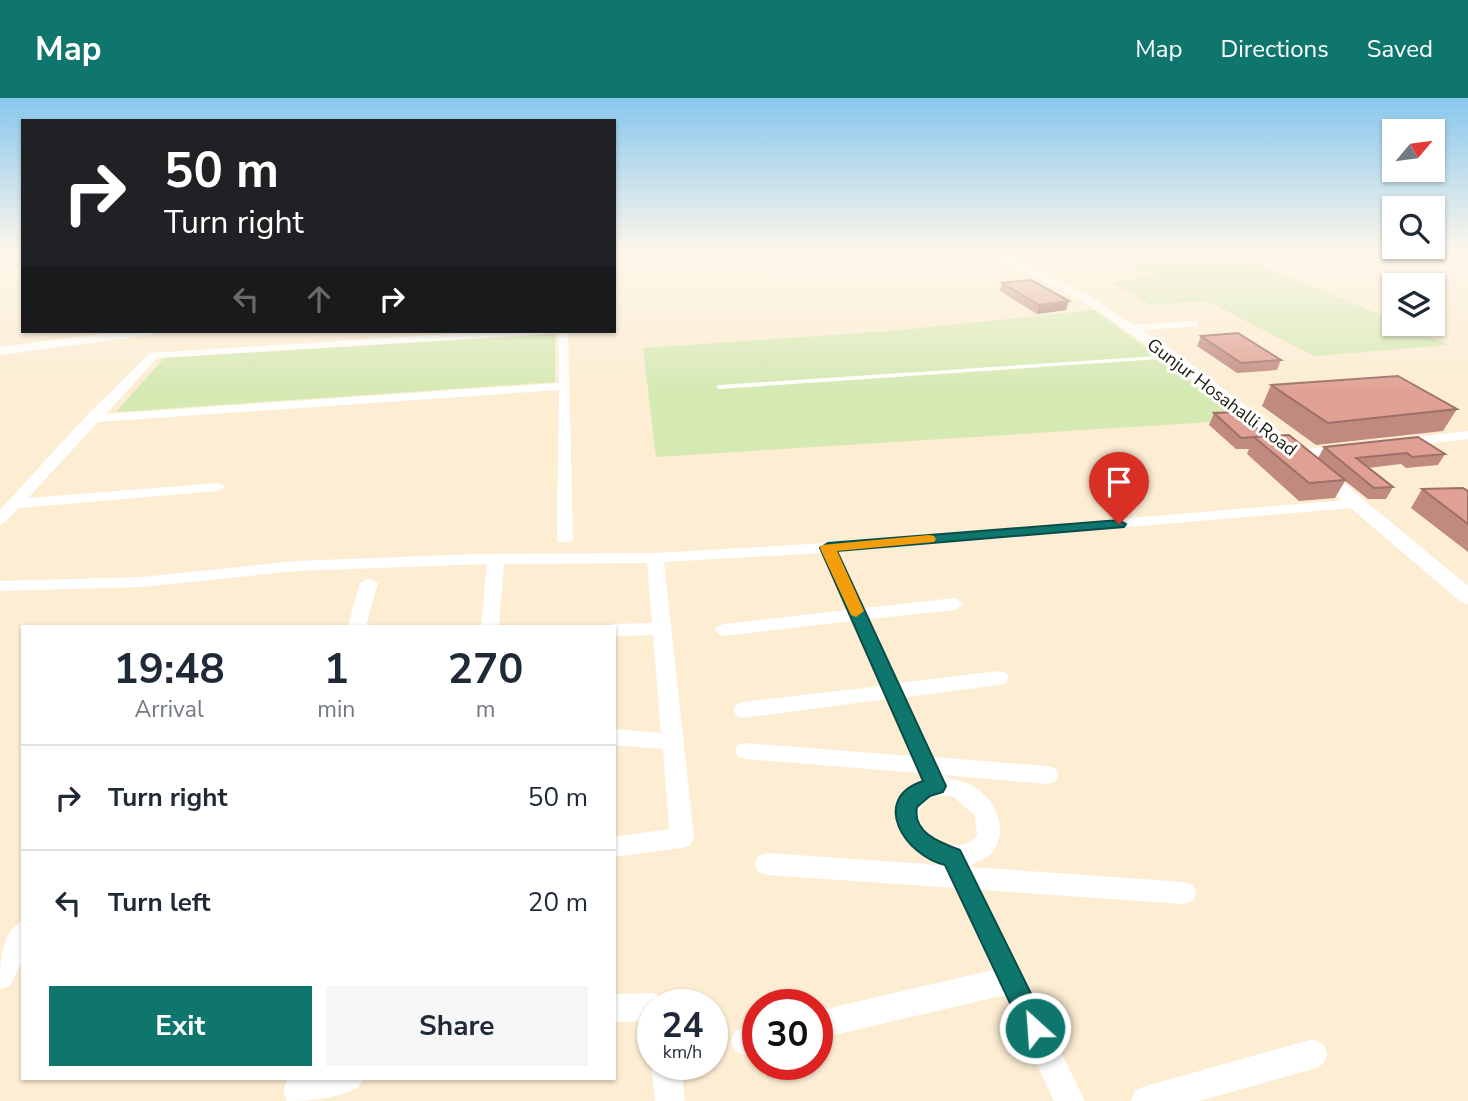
<!DOCTYPE html>
<html lang="en">
<head>
<meta charset="utf-8">
<style>
	:root { --surface:#fff; --page:#f6f6f7; --text:#1f2937; --muted:#747a83; --line:#e0e1e3; --accent:#0f766e }
	body { margin:0; font-family:"Nunito Sans",sans-serif; background:var(--page); color:var(--text); height:100vh; display:flex; flex-direction:column; font-size:26px; white-space:nowrap }
	* { box-sizing:border-box; margin:0 }
	p { font-size:23px; color:var(--muted) }
	.icon { flex:none; width:38px; height:38px; fill:none; stroke:currentColor; stroke-width:2; stroke-linecap:round; stroke-linejoin:round }
	.map { position:relative; flex:1; overflow:hidden }
	.sheet { position:absolute; left:21px; top:527px; width:595px; height:455px; display:flex; flex-direction:column; background:var(--surface); border-radius:0px; box-shadow:0 2px 5px #0004 }
	.sheet>* { flex:none }
	.guide { position:absolute; left:21px; top:21px; width:595px; height:214px; border-radius:0px; box-shadow:0 2px 5px #0004; background:#202124; color:#fff; overflow:hidden }
	.needle { width:46px; rotate:61deg }
	.fabs { position:absolute; left:1382px; top:21px; display:grid; gap:14px }
	.fabs a { display:grid; place-items:center; width:63px; height:63px; border-radius:0px; background:var(--surface); box-shadow:0 2px 5px #0004; font-size:35px }
	.speed { position:absolute; left:637px; top:891px; display:flex; gap:14px; font-size:35px; font-weight:700; text-align:center }
	.speed>* { display:grid; place-content:center; width:91px; height:91px; border-radius:50%; background:var(--surface); box-shadow:0 2px 5px #0004; line-height:1 }
	.speed small { font-size:18px; font-weight:400 }
	.speed .limit { border:10px solid #d22; background:#fff; color:#111 }
	.pin { position:absolute; display:grid; place-items:center; width:60px; height:60px; color:#fff; margin:-72px -30px; border-radius:50% 50% 50% 0; rotate:-45deg; box-shadow:0 0 7px #0007 }
	.pin .icon { rotate:45deg }
	.me { position:absolute; width:77px; margin:-38px; rotate:334deg; stroke-linejoin:round; filter:drop-shadow(0 0 5px #0008) }
	.turn { display:flex; align-items:center; gap:24px; height:147px; padding:0 28px; font-size:32px }
	.turn .icon { width:91px; height:91px; stroke-width:2.5 }
	.turn b { display:block; font-size:49px; line-height:60px }
	.lanes { display:flex; align-items:center; height:66px; padding:0 28px; background:#0003; justify-content:center; gap:35px; direction:ltr }
	.lanes .off { opacity:.35 }
	.eta { display:flex; justify-content:space-evenly; align-items:center; height:119px; text-align:center }
	.eta b { font-size:42px; font-weight:700; line-height:49px }
	.cta { display:flex; gap:14px; margin-top:auto; padding:14px 28px }
	.cta a { flex:1; height:80px; border-radius:0px; background:var(--accent); color:#fff; font-size:28px; font-weight:700; line-height:80px; text-align:center }
	.cta a+a { background:var(--page); color:var(--text) }
	ul { padding:0; list-style:none }
	li { display:flex; align-items:center; gap:21px; height:105px; padding:0 28px; border-top:2px solid var(--line) }
	li div { flex:1 }
	li b { display:block; font-size:26px }
	li em { font-style:normal }
	header { display:flex; align-items:center; gap:42px; box-sizing:border-box; height:98px; padding:0 35px; background:var(--accent); color:#fff }
	header strong { font-size:33px }
	nav { display:flex; gap:38px; margin-inline-start:auto; font-size:24px }
	.map>svg:first-child { display:block }
	.green { fill:#d5e9b3 }
	.lines { fill:none; stroke-linecap:round; stroke-linejoin:round }
	.service { fill:#fff; fill-rule:evenodd }
	.minor { fill:#fff; fill-rule:evenodd }
	.tertiary { fill:#fff; fill-rule:evenodd }
	.wall { fill:#c18a7f }
	.shaded-wall { fill:#9d7068 }
	.building { fill:#e0a094; stroke:#9d7068; stroke-width:2 }
	.route { fill:#0f766e; stroke:#0a4d48; stroke-width:2 }
	.slow { fill:#f59e0b }
	.labels { text-anchor:middle; dominant-baseline:central; stroke-width:6; stroke-linejoin:round; paint-order:stroke }
	.far-street-label { font-size:18px; fill:#1f1a10; stroke:#fff }
</style>
</head>
<body>
<header>
<strong>Map</strong>
<nav><a>Map</a><a>Directions</a><a>Saved</a></nav>
</header>
<div class="map">
<svg width="1468" height="1003" viewBox="0 0 1468 1003">
	<rect width="100%" height="100%" fill="#fcedd3"/>
	<!-- green -->
	<g class="green">
		<polygon points="1092,154 1229,154 1395,223 1395,226 1401,226 1450,247 1314,258 1207,203 1151,207 1110,184 1155,178"/>
		<polygon points="1095,212 1243,322 656,359 643,250 890,233"/>
		<polygon points="555,236 555,284 116,314 164,260"/>
	</g>
	<g class="lines">
		<!-- service -->
		<polygon class="service" points="1173,257 1175,258 1175,260 719,291 716,289 719,287"/>
		<!-- minor -->
		<g class="minor">
			<polygon points="1194,223 1198,224 1198,228 1131,233 1126,230 1131,227"/>
			<polygon points="497,233 550,233 545,236 157,260 106,316 559,285 558,233 568,233 573,441 571,444 559,444 557,441 559,292 98,324 28,400 218,385 225,389 218,393 19,410 5,424 0,426 0,412 86,318 150,255"/>
			<polygon points="1468,333 1468,341 1399,349 1392,345 1399,341"/>
			<polygon points="1343,347 1350,351 1348,354 1298,360 1291,356 1298,352"/>
			<path d="M 1358,401 L 1363,403 L 1366,406 L 1363,409 L 838,454 L 864,510 L 955,500 L 964,506 L 955,512 L 869,521 L 899,585 L 999,573 L 1006,575 L 1009,580 L 1006,585 L 999,587 L 906,599 L 934,659 L 1048,668 L 1056,671 L 1059,677 L 1056,683 L 1048,686 L 942,677 C 948,681 959,682 967,685 C 992,696 1010,727 994,752 C 988,761 975,763 970,769 L 1184,784 L 1193,787 L 1196,795 L 1193,803 L 1184,806 L 981,792 L 1085,1003 L 1054,1003 L 1005,897 L 817,941 L 817,913 L 993,872 L 955,790 L 767,777 L 758,774 L 755,766 L 758,758 L 767,755 L 940,767 C 901,752 872,705 923,684 L 919,675 L 746,661 L 738,659 L 735,653 L 738,647 L 746,645 L 911,658 L 887,601 L 743,620 L 736,617 L 733,612 L 736,607 L 743,604 L 881,588 L 852,523 L 724,538 L 718,536 L 715,532 L 718,528 L 724,526 L 847,512 L 822,455 L 664,464 L 694,740 L 690,747 L 682,750 L 614,759 L 614,739 L 669,731 L 663,651 L 614,647 L 614,631 L 661,635 L 653,537 L 614,538 L 614,528 L 607,528 L 614,526 L 652,525 L 647,465 L 504,466 L 499,528 L 481,528 L 487,466 L 296,473 L 142,489 L 0,493 L 0,483 L 142,479 L 296,463 L 477,456 L 655,455 L 828,445 ZM 937,697 L 954,699 L 975,718 L 977,737 C 949,769 889,718 937,697 Z"/>
			<polygon points="369,480 378,485 366,528 348,528 360,485"/>
			<path d="M 23,823 L 23,862 L 10,888 L 0,891 C 0,868 0,833 23,823 Z"/>
			<polygon points="653,895 663,899 666,906 653,906 653,923 614,924 614,896"/>
			<polygon points="758,926 758,954 745,957 735,953 731,943 735,933"/>
			<polygon points="1313,941 1323,946 1328,956 1323,966 1313,971 1199,1003 1131,1003 1135,992 1146,988"/>
			<polygon points="653,963 653,966 681,966 685,1003 655,1003 651,966"/>
			<path d="M 293,980 L 363,980 L 358,990 C 335,1000 313,1003 287,1003 L 283,993 L 287,982 Z"/>
		</g>
		<!-- tertiary -->
		<g class="tertiary">
			<polygon points="984,154 998,154 1088,197 1168,249 1304,352 1468,488 1468,506 1461,504 1292,360 1158,255 1080,201"/>
			<polygon points="123,233 156,233 150,237 0,257 0,249"/>
		</g>
	</g>
	<!-- wall -->
	<g class="wall">
		<polygon points="1002,185 1066,212 1037,216 1000,193"/>
		<polygon points="1201,238 1281,262 1277,272 1237,275 1197,248"/>
		<polygon points="1271,287 1457,311 1443,333 1316,347 1262,308"/>
		<polygon points="1214,315 1318,360 1324,349 1445,356 1438,367 1406,370 1401,366 1368,370 1393,389 1386,401 1368,401 1345,383 1335,400 1299,403 1247,356 1249,351 1236,351 1209,327"/>
		<polygon points="1422,391 1468,393 1468,454 1411,410"/>
	</g>
	<!-- shaded-wall -->
	<polygon class="shaded-wall" points="1069,203 1066,212 1037,216 1039,207"/>
	<!-- building -->
	<g class="building">
		<polygon points="1031,182 1069,203 1039,207 1002,185"/>
		<polygon points="1238,235 1281,262 1241,265 1201,238"/>
		<polygon points="1398,278 1457,311 1328,325 1271,287"/>
		<polygon points="1238,314 1266,338 1241,340 1214,315"/>
		<polygon points="1289,337 1345,382 1309,385 1254,339"/>
		<polygon points="1418,339 1445,356 1412,359 1407,355 1356,360 1393,389 1374,390 1324,349"/>
		<polygon points="1463,390 1468,393 1468,426 1422,391"/>
	</g>
	<!-- sky -->
	<linearGradient id="sky" x2="0" y2="1"><stop stop-color="#88c7ee"/><stop offset="0.52" stop-color="#fef7eb"/><stop offset="1" stop-color="#fef7eb" stop-opacity="0"/></linearGradient>
	<rect width="1468" height="295" fill="url(#sky)"/>
	<!-- route -->
	<path class="route" d="M 1119,422 L 1126,426 L 1124,429 L 837,453 L 946,688 L 943,694 L 930,698 L 917,709 C 912,735 941,745 960,752 L 1048,930 L 1044,939 L 1035,943 L 1026,939 L 945,767 C 905,758 869,701 923,683 L 820,450 L 828,445 Z"/>
	<!-- slow -->
	<polygon class="slow" points="929,437 934,438 936,441 934,444 837,453 864,513 856,519 851,517 820,450 822,447"/>
	<g class="labels">
		<!-- far-street labels -->
		<g class="far-street-label">
			<text transform="translate(1222 299) rotate(37)">Gunjur Hosahalli Road</text>
		</g>
	</g>
</svg>
<div class="fabs">
<a><svg class="needle" viewBox="-14 -14 28 28"><path d="M0-13l5 13h-10z" fill="#e53935"/><path d="M0 13l5-13h-10z" fill="#747a83"/></svg></a>
<a><svg class="icon" aria-label="search" viewBox="0 0 24 24"><circle cx="10" cy="10" r="6"/><path d="M15 15l6 6"/></svg></a>
<a><svg class="icon" aria-label="layers" viewBox="0 0 24 24"><path d="M12 4l9 5-9 5-9-5zM3 14l9 5 9-5"/></svg></a>
</div>
<div class="speed"><div>24<small>km/h</small></div><div class="limit">30</div></div>
<div class="pin" style="left:1119px;top:426px;background:#d93025"><svg class="icon" aria-label="arrive" viewBox="0 0 24 24"><path d="M6 21V4h12l-3 4 3 4H6"/></svg></div>
<svg class="me" style="left:1035px;top:930px" viewBox="-20 -20 40 40"><circle r="17" fill="#0f766e" stroke="#fff" stroke-width="3"/><path d="M0-11L8 9 0 5-8 9z" fill="#fff"/></svg>
<div class="guide">
<div class="turn"><svg class="icon" aria-label="right" viewBox="0 0 24 24"><path d="M7 20v-9h11M14 6l5 5-5 5"/></svg><div><b>50 m</b>Turn right</div></div>
<div class="lanes"><svg class="icon off" aria-label="left" viewBox="0 0 24 24"><path d="M17 20v-9H6M10 6l-5 5 5 5"/></svg><svg class="icon off" aria-label="ahead" viewBox="0 0 24 24"><path d="M12 20V5M6 11l6-6 6 6"/></svg><svg class="icon" aria-label="right" viewBox="0 0 24 24"><path d="M7 20v-9h11M14 6l5 5-5 5"/></svg></div>
</div>
<section class="sheet">
<div class="eta">
<div><b>19:48</b><p>Arrival</p></div>
<div><b>1</b><p>min</p></div>
<div><b>270</b><p>m</p></div>
</div>
<ul>
<li><svg class="icon" aria-label="right" viewBox="0 0 24 24"><path d="M7 20v-9h11M14 6l5 5-5 5"/></svg><div><b>Turn right</b></div><em>50 m</em></li>
<li><svg class="icon" aria-label="left" viewBox="0 0 24 24"><path d="M17 20v-9H6M10 6l-5 5 5 5"/></svg><div><b>Turn left</b></div><em>20 m</em></li>
</ul>
<div class="cta"><a>Exit</a><a>Share</a></div>
</section>
</div>
</body>
</html>
